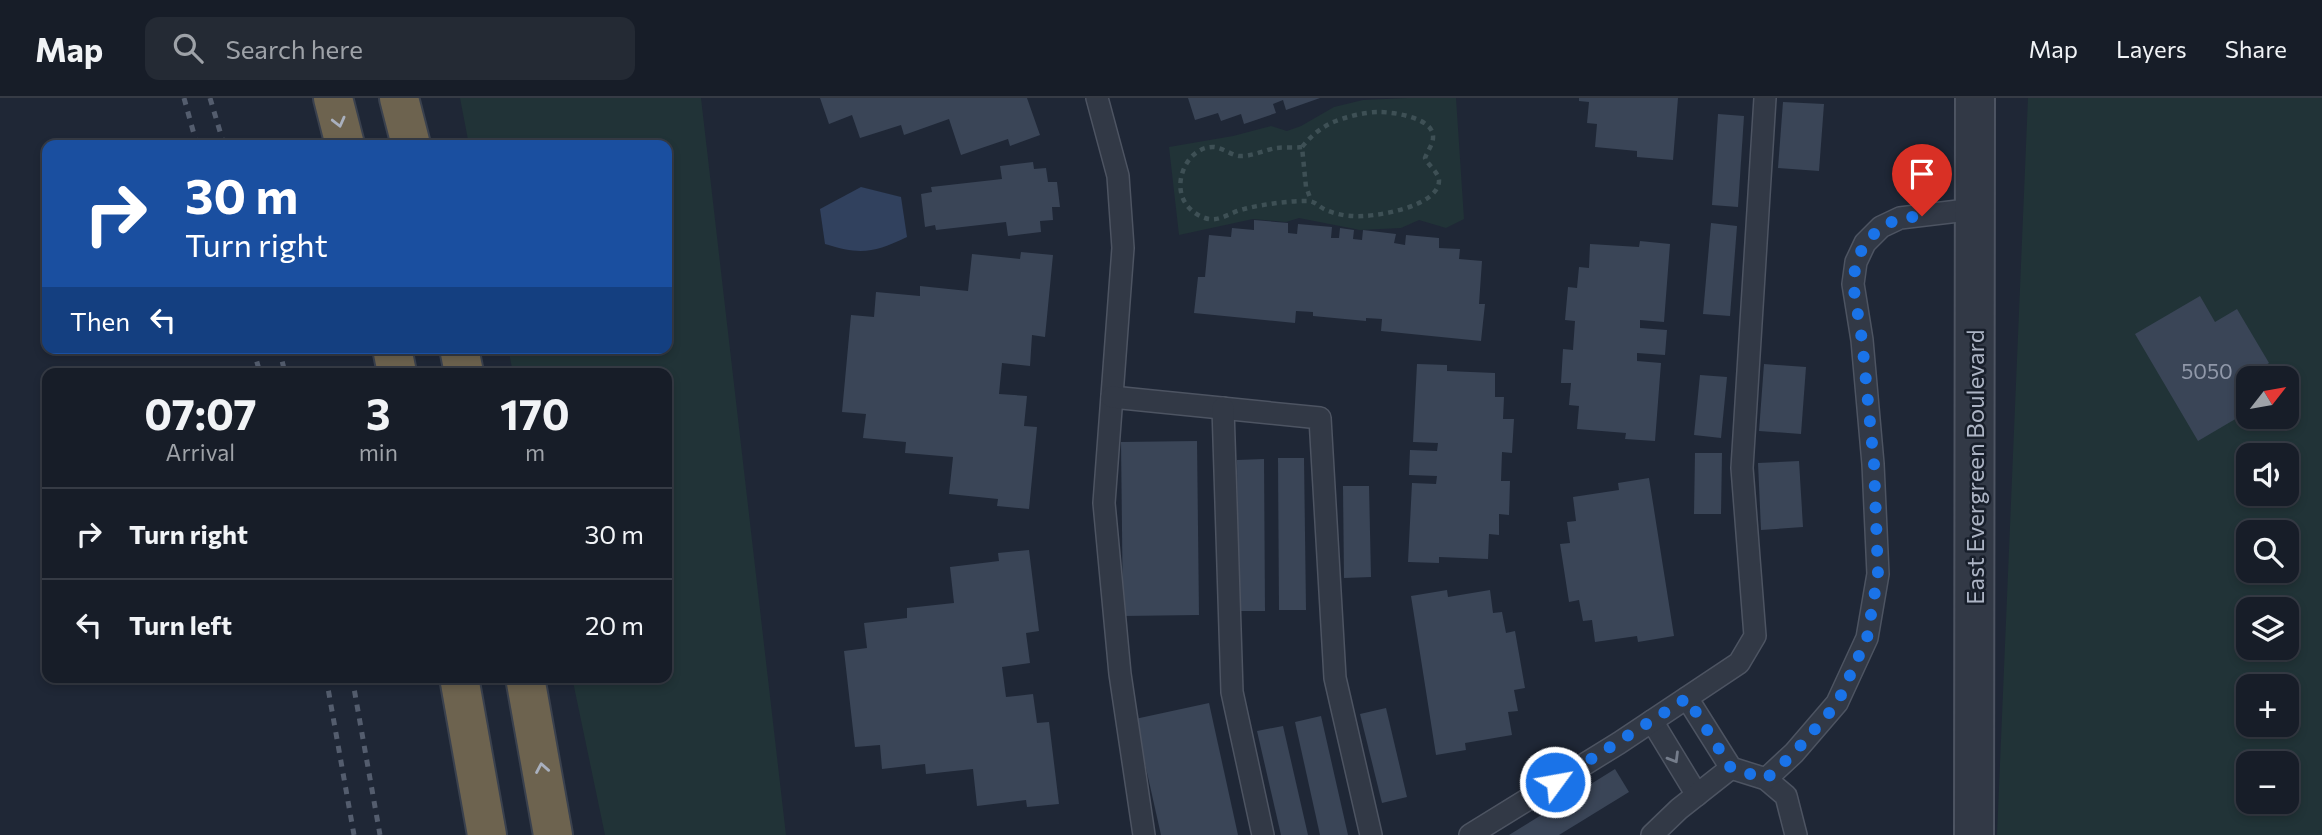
<!DOCTYPE html>
<html lang="en">
<head>
<meta charset="utf-8">
<style>
	:root { --surface:#171d28; --page:#242a34; --text:#f1f3f6; --muted:#9ea2a8; --line:#363b45 }
	body { margin:0; font-family:Commissioner,sans-serif; background:var(--page); color:var(--text); height:100vh; display:flex; flex-direction:column; font-size:26px; white-space:nowrap }
	* { box-sizing:border-box; margin:0 }
	p { font-size:23px; color:var(--muted) }
	.icon { flex:none; width:38px; height:38px; fill:none; stroke:currentColor; stroke-width:2; stroke-linecap:round; stroke-linejoin:round }
	.map { position:relative; flex:1; overflow:hidden }
	.drawer { position:absolute; left:42px; top:270px; width:630px; height:315px; display:flex; flex-direction:column; background:var(--surface); border-radius:14px; box-shadow:0 4px 10px #0003,0 0 0 2px var(--line) }
	.drawer>* { flex:none }
	.top-card { position:absolute; left:42px; top:42px; width:630px; height:214px; border-radius:14px; box-shadow:0 4px 10px #0003,0 0 0 2px var(--line); background:#1a4fa0; color:#fff; overflow:hidden }
	.needle { width:46px; rotate:59deg }
	.tools { position:absolute; left:2236px; top:268px; display:grid; gap:14px }
	.tools a { display:grid; place-items:center; width:63px; height:63px; border-radius:14px; background:var(--surface); box-shadow:0 4px 10px #0003,0 0 0 2px var(--line); font-size:35px }
	.pin { position:absolute; display:grid; place-items:center; width:60px; height:60px; color:#fff; margin:-72px -30px; border-radius:50% 50% 50% 0; rotate:-45deg; box-shadow:0 0 7px #0007 }
	.pin .icon { rotate:45deg }
	.me { position:absolute; width:77px; margin:-38px; rotate:58deg; stroke-linejoin:round; filter:drop-shadow(0 0 5px #0008) }
	.turn { display:flex; align-items:center; gap:24px; height:147px; padding:0 28px; font-size:32px }
	.turn .icon { width:91px; height:91px; stroke-width:2.5 }
	.turn b { display:block; font-size:49px; line-height:60px }
	.then { display:flex; align-items:center; height:66px; padding:0 28px; background:#0003; gap:14px; font-size:26px }
	.eta { display:flex; justify-content:space-evenly; align-items:center; height:119px; text-align:center }
	.eta b { font-size:42px; font-weight:700; line-height:49px }
	ul { padding:0; list-style:none }
	li { display:flex; align-items:center; gap:21px; height:91px; padding:0 28px; border-top:2px solid var(--line) }
	li div { flex:1 }
	li b { display:block; font-size:26px }
	li em { font-style:normal }
	header { display:flex; align-items:center; gap:42px; box-sizing:border-box; height:98px; padding:0 35px; background:var(--surface); border-bottom:2px solid var(--line) }
	header strong { font-size:33px }
	nav { display:flex; gap:38px; margin-inline-start:auto; font-size:24px }
	.search { width:490px; height:63px; background:var(--page); display:flex; align-items:center; gap:18px; box-sizing:border-box; padding:0 24px; border-radius:14px; color:var(--muted); font-size:26px }
	.map>svg:first-child { display:block }
	.green { fill:#213337; fill-rule:evenodd }
	.water { fill:#31415e }
	.building { fill:#3a4557 }
	.lines { fill:none; stroke-linecap:round; stroke-linejoin:round }
	.service-casing { stroke:#4d5462; stroke-width:24 }
	.tertiary-casing { stroke:#4d5462; stroke-width:42 }
	.motorway-casing { stroke:#3a414e; stroke-width:42 }
	.path { stroke:#3e5055; stroke-width:4.5; stroke-dasharray:5 5; stroke-linecap:butt }
	.service { stroke:#323946; stroke-width:21 }
	.tertiary { stroke:#323946; stroke-width:38 }
	.motorway { stroke:#6d634f; stroke-width:38 }
	.rail { stroke:#545d6e; stroke-width:5; stroke-dasharray:7 7; stroke-linecap:butt }
	.oneway { stroke:#a9b0be }
	.oneway2 { stroke:#757d8b }
	.route { stroke:#1a73e8; stroke-width:12; stroke-dasharray:0 21.6 }
	.labels { text-anchor:middle; dominant-baseline:central; stroke-width:5; stroke-linejoin:round; paint-order:stroke }
	.number-label { font-size:21px; fill:#9098a9 }
	.street-label { font-size:24px; fill:#acb4c4; stroke:#181f2b }
</style>
</head>
<body>
<header>
<strong>Map</strong>
<div class="search"><svg class="icon" aria-label="search" viewBox="0 0 24 24"><circle cx="10" cy="10" r="6"/><path d="M15 15l6 6"/></svg>Search here</div>
<nav><a>Map</a><a>Layers</a><a>Share</a></nav>
</header>
<div class="map">
<svg width="2322" height="737" viewBox="0 0 2322 737">
	<rect width="100%" height="100%" fill="#1f2736"/>
	<!-- green -->
	<g class="green">
		<polygon points="460,0 701,0 786,737 605,737 572,579 667,579 667,275 513,275 508,250 667,250 667,47 469,47"/>
		<polygon points="1407,0 1456,0 1464,121 1446,130 1419,122 1401,130 1360,132 1299,120 1286,124 1253,121 1179,137 1169,49 1233,38 1271,28 1287,33 1301,28 1334,9 1363,2"/>
		<path d="M 2028,0 L 2322,0 L 2322,737 L 1997,737 ZM 2249,280 L 2287,280 L 2287,318 L 2249,318 ZM 2249,357 L 2287,357 L 2287,396 L 2249,396 ZM 2249,434 L 2287,434 L 2287,472 L 2249,472 ZM 2249,511 L 2287,511 L 2287,550 L 2249,550 ZM 2249,588 L 2287,588 L 2287,626 L 2249,626 ZM 2249,665 L 2287,665 L 2287,704 L 2249,704 Z"/>
	</g>
	<!-- water -->
	<path class="water" d="M 861,89 L 901,99 L 907,139 C 874,155 860,157 825,146 L 820,111 Z"/>
	<!-- building -->
	<g class="building">
		<polygon points="820,0 1027,0 1040,37 1010,48 1008,41 961,57 949,21 904,37 901,27 860,40 852,17 829,26"/>
		<polygon points="1188,0 1320,0 1286,12 1283,2 1273,6 1276,15 1244,26 1241,16 1221,23 1218,15 1195,22"/>
		<polygon points="1579,0 1678,0 1673,62 1637,59 1637,53 1595,49 1597,26 1587,25 1589,4 1579,3"/>
		<polygon points="1783,4 1824,6 1819,73 1778,70"/>
		<polygon points="1718,16 1744,18 1738,109 1712,107"/>
		<polygon points="1033,64 1034,71 1046,70 1048,84 1057,84 1060,109 1052,109 1053,122 1040,123 1041,134 1008,138 1006,124 936,132 935,127 925,129 921,96 932,94 931,89 1002,81 1000,68"/>
		<polygon points="1254,122 1288,125 1288,135 1297,136 1298,126 1332,129 1331,140 1339,140 1340,130 1354,132 1353,141 1362,142 1363,132 1396,136 1394,145 1405,147 1406,137 1439,140 1439,150 1460,151 1459,161 1482,163 1479,206 1485,206 1481,243 1381,233 1382,221 1366,220 1366,223 1313,218 1313,214 1296,213 1295,225 1194,215 1198,179 1205,179 1209,137 1231,139 1232,130 1254,132"/>
		<polygon points="1711,125 1737,128 1730,218 1703,216"/>
		<polygon points="1640,143 1670,146 1664,224 1640,222 1640,230 1667,232 1665,257 1637,255 1637,263 1661,265 1655,343 1625,341 1626,335 1577,331 1579,308 1569,307 1571,285 1561,285 1563,251 1573,252 1575,223 1565,222 1568,189 1577,190 1579,169 1589,170 1590,146 1639,149"/>
		<polygon points="1021,154 1053,157 1045,239 1032,237 1030,268 1002,265 999,296 1027,298 1024,328 1037,329 1029,411 997,408 998,401 949,396 953,359 905,355 906,344 863,340 866,316 842,314 851,217 874,219 876,194 920,198 920,188 968,193 972,156 1020,161"/>
		<polygon points="2200,198 2215,224 2237,211 2269,265 2246,279 2249,283 2249,313 2198,343 2135,236"/>
		<polygon points="1417,266 1447,267 1447,273 1495,275 1495,299 1504,299 1503,321 1514,321 1512,355 1502,354 1501,383 1510,383 1509,417 1499,416 1499,437 1489,436 1488,461 1439,459 1439,465 1408,464 1412,385 1436,386 1437,378 1409,377 1410,352 1437,353 1438,345 1413,344"/>
		<polygon points="1764,266 1806,269 1801,336 1759,333"/>
		<polygon points="1700,277 1727,279 1721,340 1694,337"/>
		<polygon points="1197,343 1199,517 1123,518 1121,344"/>
		<polygon points="1695,355 1722,355 1721,416 1694,416"/>
		<polygon points="1278,360 1304,360 1306,512 1279,512"/>
		<polygon points="1264,361 1265,513 1238,513 1237,362"/>
		<polygon points="1799,363 1803,429 1761,432 1758,365"/>
		<polygon points="1649,380 1674,538 1638,544 1637,538 1595,544 1592,522 1583,523 1579,502 1569,504 1560,446 1570,445 1567,424 1576,423 1573,399 1619,392 1618,385"/>
		<polygon points="1343,388 1369,388 1371,479 1344,480"/>
		<polygon points="1029,452 1039,533 1026,535 1030,565 1002,569 1006,599 1033,596 1037,625 1049,624 1059,706 1027,709 1026,702 977,708 973,671 926,676 925,666 882,671 880,647 855,649 844,553 867,550 864,525 907,520 907,510 954,505 950,469 999,463 998,455"/>
		<polygon points="1447,492 1448,499 1490,492 1493,515 1502,514 1506,535 1515,533 1525,590 1514,592 1518,613 1508,614 1512,637 1465,645 1466,652 1436,657 1411,498"/>
		<polygon points="1209,605 1238,737 1161,737 1135,621"/>
		<polygon points="1386,610 1407,699 1382,705 1360,616"/>
		<polygon points="1321,618 1348,737 1320,737 1295,624"/>
		<polygon points="1283,628 1308,737 1281,737 1257,633"/>
		<polygon points="1615,671 1629,694 1559,737 1509,737"/>
	</g>
	<g class="lines">
		<defs>
			<g id="service">
				<polyline points="1097,0 1118,78 1123,150 1104,405 1120,576 1144,737"/>
				<polyline points="1112,299 1320,320 1335,580 1371,737"/>
				<polyline points="1223,310 1232,594 1263,737"/>
				<polyline points="1687,600 1731,670 1766,681 1786,698 1796,737"/>
				<polyline points="1652,623 1697,697"/>
				<polyline points="1766,681 1794,655 1837,605 1867,540 1878,476 1873,366 1862,242 1853,186 1856,164 1865,145 1881,129 1900,120 1975,111"/>
				<polyline points="1470,737 1619,645 1739,565 1755,538 1742,370 1765,0"/>
				<polyline points="1652,737 1679,711 1731,670"/>
			</g>
			<polyline id="tertiary" points="1974,737 1975,0"/>
			<g id="motorway">
				<polyline points="333,0 345,47"/>
				<polyline points="399,0 411,47"/>
				<polyline points="392,250 397,275"/>
				<polyline points="459,250 464,275"/>
				<polyline points="459,579 487,737"/>
				<polyline points="525,579 553,737"/>
			</g>
		</defs>
		<!-- service casing -->
		<use href="#service" class="service-casing"/>
		<!-- tertiary casing -->
		<use href="#tertiary" class="tertiary-casing"/>
		<!-- motorway casing -->
		<use href="#motorway" class="motorway-casing"/>
		<!-- path -->
		<path class="path" d="M 1302,49 C 1294,50 1284,49 1276,50 C 1265,52 1250,59 1239,58 C 1231,57 1223,50 1214,49 C 1192,48 1177,74 1181,94 C 1183,106 1193,116 1205,120 C 1219,125 1230,114 1244,111 C 1264,106 1287,103 1308,103 C 1315,103 1319,109 1326,112 C 1333,115 1344,118 1352,118 C 1372,120 1440,109 1439,82 C 1438,74 1428,67 1425,60 C 1427,54 1433,46 1433,40 C 1435,20 1394,14 1379,14 C 1364,14 1345,19 1331,25 C 1319,31 1310,39 1302,49 L 1306,89 L 1311,102"/>
		<!-- service -->
		<use href="#service" class="service"/>
		<!-- tertiary -->
		<use href="#tertiary" class="tertiary"/>
		<!-- motorway -->
		<use href="#motorway" class="motorway"/>
		<!-- rail -->
		<g class="rail">
			<polyline points="184,0 197,47"/>
			<polyline points="210,0 224,47"/>
			<polyline points="253,250 260,275"/>
			<polyline points="279,250 285,275"/>
			<polyline points="326,579 354,737"/>
			<polyline points="352,579 380,737"/>
		</g>
	</g>
	<!-- one-way arrows -->
	<defs><path id="oneway-chevron" d="M-2-3.5L2.5 0L-2 3.5" fill="none" stroke-width="1.6" stroke-linecap="round" stroke-linejoin="round" transform="scale(1.75)"/></defs>
	<g class="oneway">
		<use href="#oneway-chevron" transform="translate(339 24) rotate(76)"/>
		<use href="#oneway-chevron" transform="translate(542 670) rotate(-100)"/>
	</g>
	<use class="oneway2" href="#oneway-chevron" transform="translate(1674 660) rotate(59)"/>
	<g class="lines">
		<!-- route -->
		<polyline class="route" points="1555,684 1687,600 1731,670 1766,681 1794,655 1837,606 1867,540 1878,476 1874,366 1862,242 1853,186 1856,164 1865,145 1881,129 1900,120 1922,118"/>
	</g>
	<g class="labels">
		<!-- number labels -->
		<g class="number-label">
			<text x="2207" y="272">5050</text>
		</g>
		<!-- street labels -->
		<g class="street-label">
			<text transform="translate(1974 369) rotate(-90)">East Evergreen Boulevard</text>
		</g>
	</g>
</svg>
<div class="tools">
<a><svg class="needle" viewBox="-14 -14 28 28"><path d="M0-13l5 13h-10z" fill="#e53935"/><path d="M0 13l5-13h-10z" fill="#9ea2a8"/></svg></a>
<a><svg class="icon" aria-label="sound" viewBox="0 0 24 24"><path d="M4 9h4l5-4v14l-5-4H4zM17 9q2 3 0 6"/></svg></a>
<a><svg class="icon" aria-label="search" viewBox="0 0 24 24"><circle cx="10" cy="10" r="6"/><path d="M15 15l6 6"/></svg></a>
<a><svg class="icon" aria-label="layers" viewBox="0 0 24 24"><path d="M12 4l9 5-9 5-9-5zM3 14l9 5 9-5"/></svg></a>
<a>+</a>
<a>−</a>
</div>
<div class="pin" style="left:1922px;top:118px;background:#d93025"><svg class="icon" aria-label="arrive" viewBox="0 0 24 24"><path d="M6 21V4h12l-3 4 3 4H6"/></svg></div>
<svg class="me" style="left:1555px;top:684px" viewBox="-20 -20 40 40"><circle r="17" fill="#1a73e8" stroke="#fff" stroke-width="3"/><path d="M0-11L8 9 0 5-8 9z" fill="#fff"/></svg>
<div class="top-card">
<div class="turn"><svg class="icon" aria-label="right" viewBox="0 0 24 24"><path d="M7 20v-9h11M14 6l5 5-5 5"/></svg><div><b>30 m</b>Turn right</div></div>
<div class="then">Then<svg class="icon" aria-label="left" viewBox="0 0 24 24"><path d="M17 20v-9H6M10 6l-5 5 5 5"/></svg></div>
</div>
<section class="drawer">
<div class="eta">
<div><b>07:07</b><p>Arrival</p></div>
<div><b>3</b><p>min</p></div>
<div><b>170</b><p>m</p></div>
</div>
<ul>
<li><svg class="icon" aria-label="right" viewBox="0 0 24 24"><path d="M7 20v-9h11M14 6l5 5-5 5"/></svg><div><b>Turn right</b></div><em>30 m</em></li>
<li><svg class="icon" aria-label="left" viewBox="0 0 24 24"><path d="M17 20v-9H6M10 6l-5 5 5 5"/></svg><div><b>Turn left</b></div><em>20 m</em></li>
</ul>
</section>
</div>
</body>
</html>
